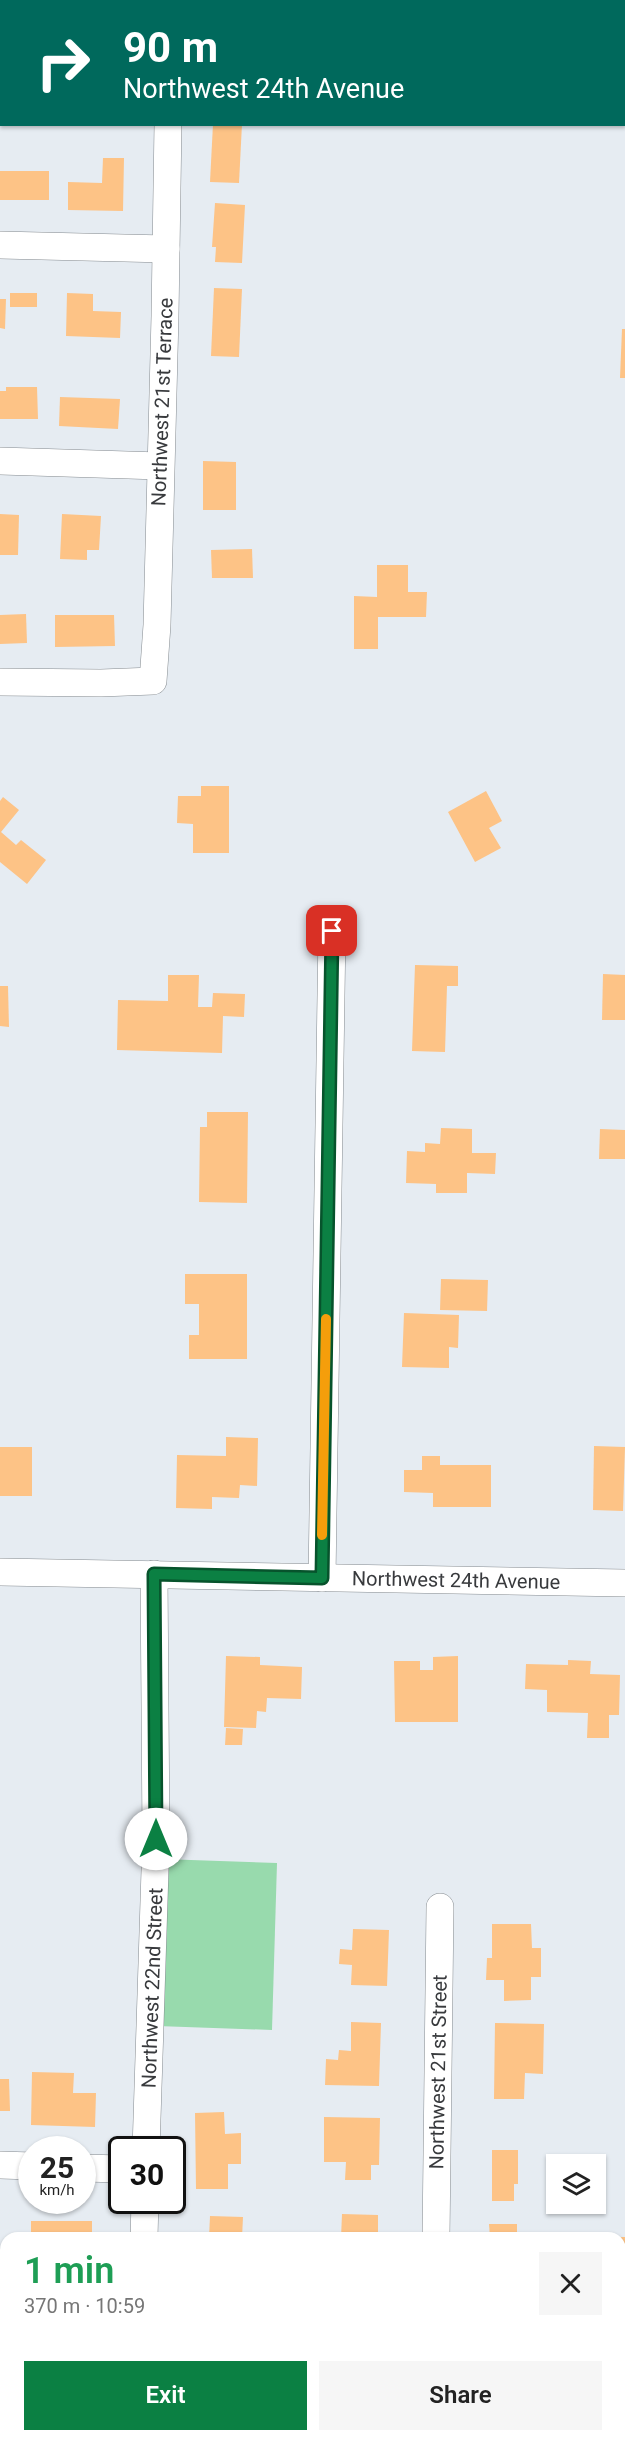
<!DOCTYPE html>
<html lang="en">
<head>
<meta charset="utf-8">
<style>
	:root { --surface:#fff; --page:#f6f6f6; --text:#222; --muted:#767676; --accent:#0b8043 }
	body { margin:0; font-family:Roboto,sans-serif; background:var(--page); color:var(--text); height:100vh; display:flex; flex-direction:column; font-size:22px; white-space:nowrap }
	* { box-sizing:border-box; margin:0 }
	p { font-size:20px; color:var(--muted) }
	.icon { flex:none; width:33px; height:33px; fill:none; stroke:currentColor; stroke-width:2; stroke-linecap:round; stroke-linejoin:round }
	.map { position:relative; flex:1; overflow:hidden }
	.panel { position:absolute; left:0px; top:2232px; width:626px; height:210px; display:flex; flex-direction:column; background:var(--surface); border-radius:18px 18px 0 0; box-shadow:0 2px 4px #0004 }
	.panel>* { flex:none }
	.banner { position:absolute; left:0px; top:0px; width:626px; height:126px; box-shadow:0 2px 4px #0004; background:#00695c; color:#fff; overflow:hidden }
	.fabs { position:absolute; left:546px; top:2154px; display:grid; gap:12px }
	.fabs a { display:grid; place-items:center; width:60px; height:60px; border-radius:0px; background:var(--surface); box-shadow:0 2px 4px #0004; font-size:30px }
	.speed { position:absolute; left:18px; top:2136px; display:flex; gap:12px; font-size:30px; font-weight:700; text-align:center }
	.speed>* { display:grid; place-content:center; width:78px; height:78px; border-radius:50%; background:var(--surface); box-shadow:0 2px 4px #0004; line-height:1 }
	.speed small { font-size:15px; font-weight:400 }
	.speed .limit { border:3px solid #111; border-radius:9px; background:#fff; color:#111 }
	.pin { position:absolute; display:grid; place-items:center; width:51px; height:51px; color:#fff; margin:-26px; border-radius:12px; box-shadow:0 3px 9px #0006 }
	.me { position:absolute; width:66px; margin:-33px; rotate:0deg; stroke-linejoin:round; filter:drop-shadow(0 0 4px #0008) }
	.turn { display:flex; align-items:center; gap:21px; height:126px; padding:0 24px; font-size:27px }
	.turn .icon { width:78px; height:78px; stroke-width:2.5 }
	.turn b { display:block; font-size:42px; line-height:51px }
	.round { display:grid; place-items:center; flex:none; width:63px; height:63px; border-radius:0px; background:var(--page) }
	.summary { display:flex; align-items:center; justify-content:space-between; height:102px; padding:0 24px }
	h1 { font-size:36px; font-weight:600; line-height:45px; color:#1e9e55 }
	.primary-button { display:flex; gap:12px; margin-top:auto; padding:12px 24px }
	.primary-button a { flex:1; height:69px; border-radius:0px; background:var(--accent); color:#fff; font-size:24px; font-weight:600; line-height:69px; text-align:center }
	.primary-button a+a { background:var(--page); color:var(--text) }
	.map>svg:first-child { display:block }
	.green { fill:#98daad }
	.building { fill:#fdc386 }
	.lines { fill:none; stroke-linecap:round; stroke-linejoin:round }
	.minor-casing { stroke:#858b90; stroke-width:28 }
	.minor { stroke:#fff; stroke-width:27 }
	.route-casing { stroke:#07532c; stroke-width:15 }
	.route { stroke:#0b8043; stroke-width:10 }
	.slow { stroke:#f59e0b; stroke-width:10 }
	.labels { text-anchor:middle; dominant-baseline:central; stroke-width:4.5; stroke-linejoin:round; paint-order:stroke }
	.street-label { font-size:20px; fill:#383a3d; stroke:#fff }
</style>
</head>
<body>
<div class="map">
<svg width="625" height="2442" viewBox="0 0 625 2442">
	<rect width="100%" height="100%" fill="#e6ecf2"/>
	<!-- green -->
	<polygon class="green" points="162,1859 277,1863 272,2030 157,2026"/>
	<!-- building -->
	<g class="building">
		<polygon points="213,124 242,124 239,183 210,182"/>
		<polygon points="103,158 124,158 123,211 68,210 68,182 102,183"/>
		<rect x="0" y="171" width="49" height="29"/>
		<polygon points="215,203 245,205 242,263 215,262 216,247 212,247"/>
		<polygon points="214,288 242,289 239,357 211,356"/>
		<rect x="10" y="293" width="27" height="14"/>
		<polygon points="67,293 93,294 93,311 121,312 120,338 66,336"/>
		<polygon points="0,299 6,299 5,329 0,328"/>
		<polygon points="622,329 625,329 625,378 620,378"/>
		<polygon points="6,387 37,387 38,419 0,419 0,391 6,391"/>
		<polygon points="60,397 120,399 118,429 59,426"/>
		<polygon points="203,461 236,462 236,510 203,510"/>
		<polygon points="0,514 19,515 18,555 0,555"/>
		<polygon points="62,514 101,516 99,550 87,550 87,560 60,559"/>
		<polygon points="252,549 253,578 212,578 211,550"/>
		<polygon points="377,565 408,565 408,592 427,592 426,617 378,617 378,649 354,649 354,596 377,597"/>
		<polygon points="26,614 27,643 0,644 0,615"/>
		<polygon points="55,615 114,615 115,646 55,647"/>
		<polygon points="201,786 229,786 229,853 193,853 193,824 177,823 178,796 201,796"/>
		<polygon points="486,791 502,821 489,828 501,848 475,862 448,812"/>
		<polygon points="3,797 19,810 1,832 16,845 21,840 46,860 27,884 0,862 0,801"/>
		<polygon points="415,965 458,966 458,986 447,986 445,1052 412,1051"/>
		<polygon points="603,974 625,975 625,1020 602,1020"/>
		<polygon points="168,975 199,975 198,1007 212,1007 213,993 245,994 244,1017 223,1016 222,1053 117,1050 118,1000 168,1001"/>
		<polygon points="0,986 8,986 9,1027 0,1026"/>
		<polygon points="207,1112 248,1112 247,1203 199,1202 200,1127 207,1127"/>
		<polygon points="441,1128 472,1129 472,1153 496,1153 495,1174 467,1173 467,1193 436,1193 436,1184 406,1183 407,1151 425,1152 425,1143 440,1144"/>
		<polygon points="600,1129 625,1130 625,1159 599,1159"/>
		<polygon points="185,1274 247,1274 247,1359 189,1359 189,1335 199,1335 199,1304 185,1304"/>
		<polygon points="441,1279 488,1280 487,1311 440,1310"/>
		<polygon points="404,1313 459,1315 458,1348 449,1347 449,1368 402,1367"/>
		<polygon points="226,1437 258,1438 257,1486 240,1485 239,1498 212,1497 212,1509 176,1508 177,1455 226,1456"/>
		<polygon points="594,1446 625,1447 623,1511 593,1510"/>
		<rect x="0" y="1447" width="32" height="49"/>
		<polygon points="422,1456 440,1456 440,1465 491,1465 491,1507 433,1507 433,1493 404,1492 404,1470 422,1470"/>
		<polygon points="226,1656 260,1657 260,1665 302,1667 301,1699 267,1698 266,1712 257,1711 256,1728 224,1727"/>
		<polygon points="458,1656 458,1722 395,1722 394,1661 420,1661 420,1670 433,1670 433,1657"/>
		<polygon points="568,1660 591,1661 590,1674 620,1675 619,1715 609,1715 609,1738 587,1738 588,1713 547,1712 547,1690 525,1689 526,1664 568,1665"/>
		<polygon points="226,1728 243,1729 242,1745 225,1745"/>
		<polygon points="492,1924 531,1924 532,1948 541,1948 541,1977 531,1977 531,2000 504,2001 504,1980 486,1980 487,1958 492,1958"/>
		<polygon points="353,1929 389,1930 387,1986 351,1985 352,1965 339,1964 340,1949 352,1950"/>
		<polygon points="351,2022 381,2023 379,2086 325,2085 326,2059 338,2060 339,2050 351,2051"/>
		<polygon points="495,2023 544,2024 543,2074 525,2073 524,2099 494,2099"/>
		<polygon points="32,2072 74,2073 73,2093 96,2093 95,2127 31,2125"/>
		<polygon points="0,2079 9,2079 10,2111 0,2111"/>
		<polygon points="224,2112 225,2134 241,2133 241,2164 228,2164 228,2189 196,2189 195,2113"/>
		<polygon points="324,2117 380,2118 379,2165 371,2165 371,2180 345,2180 346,2162 324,2162"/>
		<polygon points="492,2150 518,2150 518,2184 514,2184 514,2201 492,2201"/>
		<polygon points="342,2214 378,2215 378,2238 341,2238"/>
		<polygon points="210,2216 243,2217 242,2238 209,2238"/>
		<rect x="31" y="2221" width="61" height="17"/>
		<polygon points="489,2224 517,2224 517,2238 490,2238"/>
		<rect x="620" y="2237" width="5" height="29"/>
		<rect x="0" y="2360" width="6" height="33"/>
		<rect x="187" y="2436" width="35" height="6"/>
		<rect x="341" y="2436" width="31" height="6"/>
	</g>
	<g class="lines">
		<defs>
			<g id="minor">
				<polyline points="588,0 588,2"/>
				<polyline points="170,2 170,0"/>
				<polyline points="0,31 2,31"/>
				<polyline points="624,63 625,64"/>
				<polyline points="0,245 166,249"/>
				<polyline points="0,461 160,466"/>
				<polyline points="0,682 101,683 153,681 157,625 165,316 168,124"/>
				<polyline points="0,1572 625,1583"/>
				<polyline points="322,1578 332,931"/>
				<polyline points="146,2150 156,1839 154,1574"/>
				<polyline points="0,2165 32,2166"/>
				<polyline points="82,2168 122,2169"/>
				<polyline points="144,2238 145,2200"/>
				<polyline points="436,2238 440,1907"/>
				<polyline points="620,2435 625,2435"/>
				<polyline points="0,2441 67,2442"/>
				<polyline points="139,2442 139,2436"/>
				<polyline points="430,2442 430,2436"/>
			</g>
		</defs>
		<!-- minor casing -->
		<use href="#minor" class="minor-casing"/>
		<!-- minor -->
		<use href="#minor" class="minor"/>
	</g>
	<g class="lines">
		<defs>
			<polyline id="route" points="156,1839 154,1574 322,1578 332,931"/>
		</defs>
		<!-- route casing -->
		<use href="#route" class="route-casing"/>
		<!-- route -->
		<use href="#route" class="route"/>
		<!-- slow -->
		<polyline class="slow" points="322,1535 326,1319"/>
	</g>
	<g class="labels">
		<!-- street labels -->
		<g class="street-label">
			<text transform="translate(162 402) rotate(-88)">Northwest 21st Terrace</text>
			<text transform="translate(456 1580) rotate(1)">Northwest 24th Avenue</text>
			<text transform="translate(152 1988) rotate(-88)">Northwest 22nd Street</text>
			<text transform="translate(438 2072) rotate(-89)">Northwest 21st Street</text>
		</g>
	</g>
</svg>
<div class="fabs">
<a><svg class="icon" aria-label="layers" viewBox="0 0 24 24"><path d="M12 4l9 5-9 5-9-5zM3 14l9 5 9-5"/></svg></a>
</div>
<div class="speed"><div>25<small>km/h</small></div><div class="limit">30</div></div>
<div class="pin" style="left:332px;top:931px;background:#d93025"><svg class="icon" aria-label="arrive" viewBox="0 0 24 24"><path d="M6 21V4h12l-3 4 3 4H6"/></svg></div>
<svg class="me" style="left:156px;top:1839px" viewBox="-20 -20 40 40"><circle r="19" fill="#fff"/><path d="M0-13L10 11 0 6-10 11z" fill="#0b8043"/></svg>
<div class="banner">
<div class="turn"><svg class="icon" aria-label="right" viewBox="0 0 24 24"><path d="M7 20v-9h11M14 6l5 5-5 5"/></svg><div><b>90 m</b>Northwest 24th Avenue</div></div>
</div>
<section class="panel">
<div class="summary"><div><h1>1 min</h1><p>370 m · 10:59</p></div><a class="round"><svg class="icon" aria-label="close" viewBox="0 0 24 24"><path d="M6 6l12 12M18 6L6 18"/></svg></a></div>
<div class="primary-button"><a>Exit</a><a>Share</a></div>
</section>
</div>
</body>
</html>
